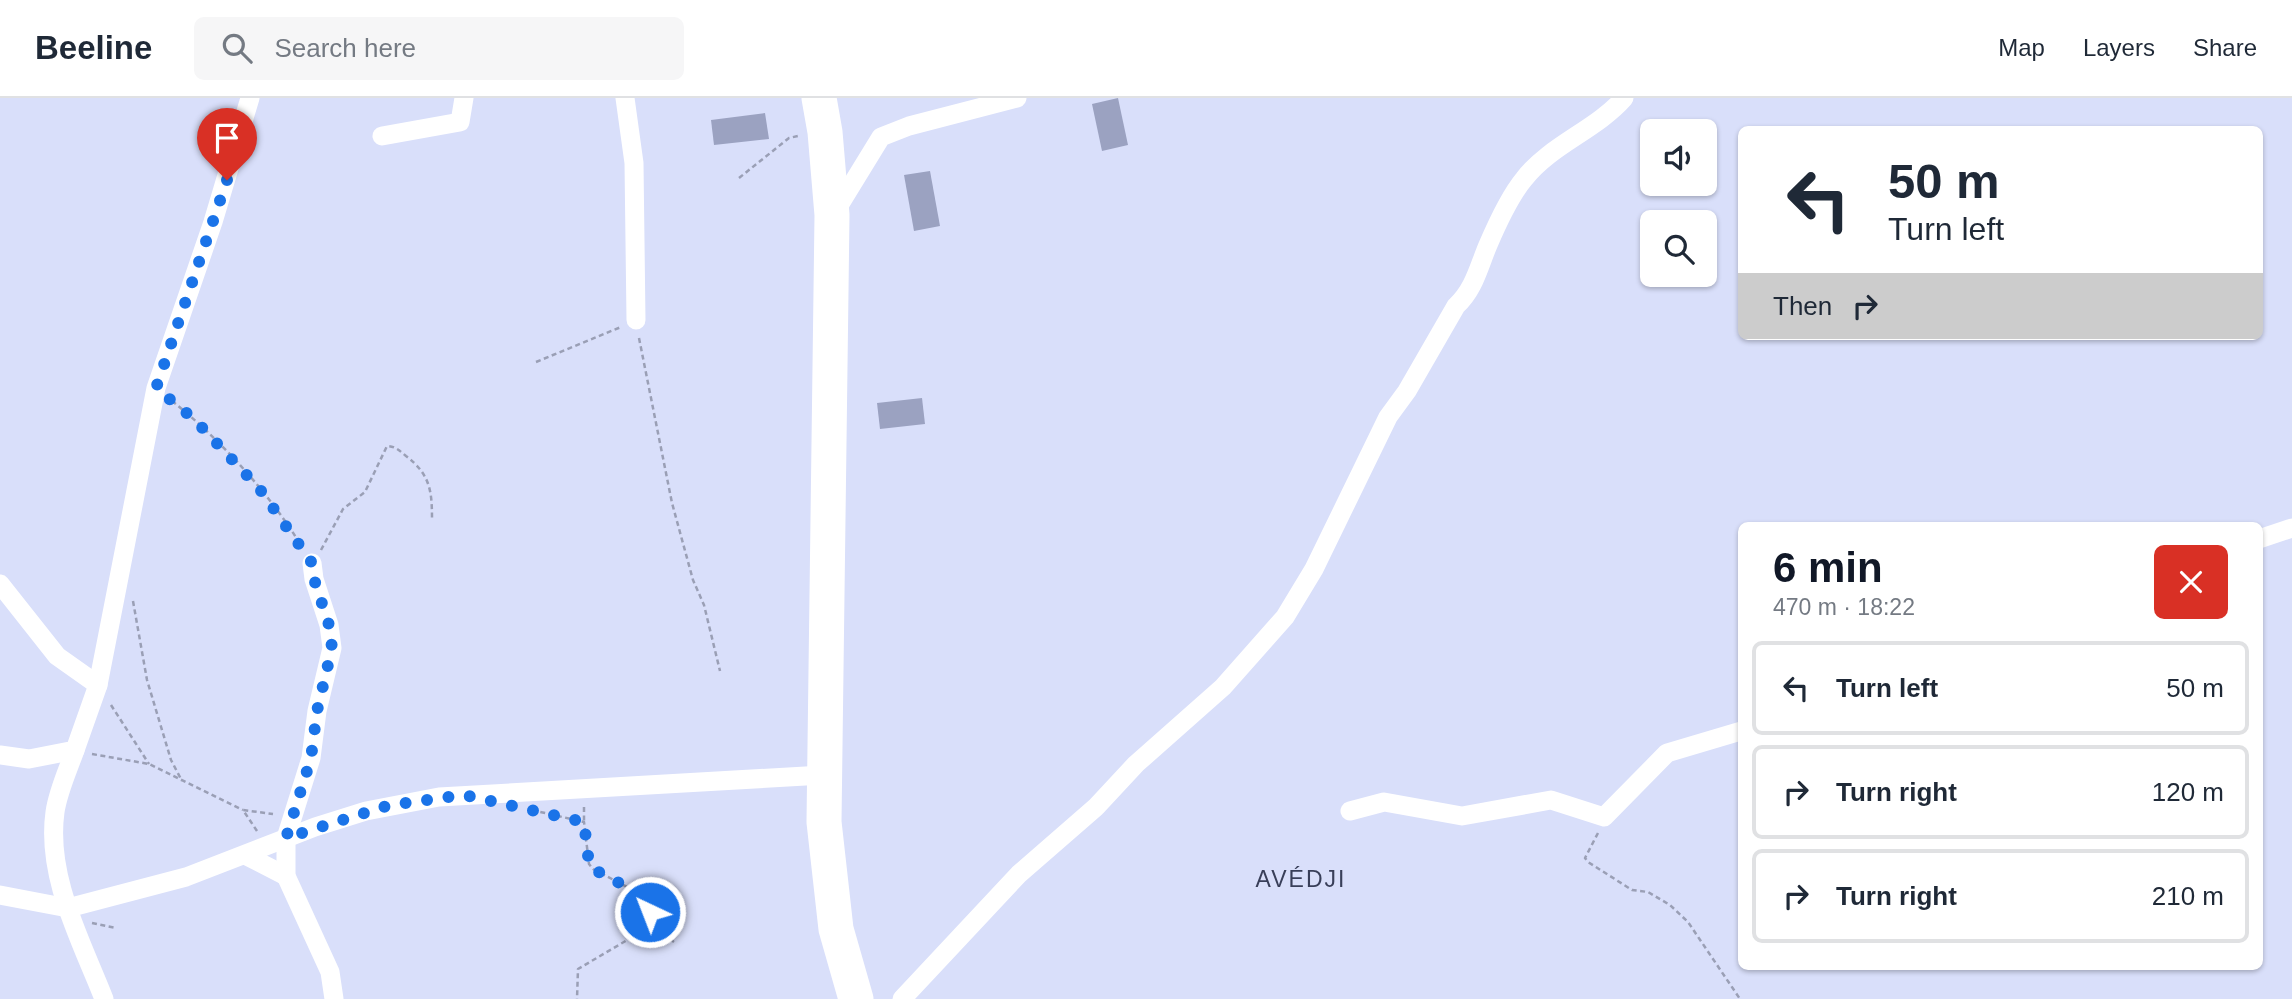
<!DOCTYPE html>
<html lang="en">
<head>
<meta charset="utf-8">
<style>
	:root { --surface:#fff; --page:#f6f6f7; --text:#1f2937; --muted:#747a83; --line:#e0e1e3; --accent:#111827 }
	body { margin:0; font-family:Arial,sans-serif; background:var(--page); color:var(--text); height:100vh; display:flex; flex-direction:column; font-size:26px; white-space:nowrap }
	* { box-sizing:border-box; margin:0 }
	p { font-size:23px; color:var(--muted) }
	.icon { flex:none; width:38px; height:38px; fill:none; stroke:currentColor; stroke-width:2; stroke-linecap:round; stroke-linejoin:round }
	.map { position:relative; flex:1; overflow:hidden }
	.drawer { position:absolute; left:1738px; top:424px; width:525px; height:448px; display:flex; flex-direction:column; background:var(--surface); border-radius:10px; box-shadow:0 2px 5px #0004 }
	.drawer>* { flex:none }
	.top-card { position:absolute; left:1738px; top:28px; width:525px; height:214px; border-radius:10px; box-shadow:0 2px 5px #0004; background:#fff; color:var(--text); overflow:hidden }
	.tools { position:absolute; left:1640px; top:21px; display:grid; gap:14px }
	.tools a { display:grid; place-items:center; width:77px; height:77px; border-radius:10px; background:var(--surface); box-shadow:0 2px 5px #0004; font-size:35px }
	.pin { position:absolute; display:grid; place-items:center; width:60px; height:60px; color:#fff; margin:-72px -30px; border-radius:50% 50% 50% 0; rotate:-45deg; box-shadow:0 0 7px #0007 }
	.pin .icon { rotate:45deg }
	.me { position:absolute; width:77px; margin:-38px; rotate:317deg; stroke-linejoin:round; filter:drop-shadow(0 0 5px #0008) }
	.turn { display:flex; align-items:center; gap:24px; height:147px; padding:0 35px; font-size:32px }
	.turn .icon { width:91px; height:91px; stroke-width:2.5 }
	.turn b { display:block; font-size:49px; line-height:60px }
	.then { display:flex; align-items:center; height:66px; padding:0 35px; background:#0003; gap:14px; font-size:26px }
	.round { display:grid; place-items:center; flex:none; width:74px; height:74px; border-radius:10px; background:var(--page) }
	.headline { display:flex; align-items:center; justify-content:space-between; height:119px; padding:0 35px }
	h1 { font-size:42px; font-weight:700; line-height:52px; color:var(--accent) }
	ul { padding:0; list-style:none }
	li { display:flex; align-items:center; gap:21px; height:94px; margin:0 14px 10px; padding:0 21px; border:4px solid var(--line); border-radius:10px }
	li div { flex:1 }
	li b { display:block; font-size:26px }
	li em { font-style:normal }
	header { display:flex; align-items:center; gap:42px; box-sizing:border-box; height:98px; padding:0 35px; background:var(--surface); border-bottom:2px solid var(--line) }
	header strong { font-size:33px }
	nav { display:flex; gap:38px; margin-inline-start:auto; font-size:24px }
	.search { width:490px; height:63px; background:var(--page); display:flex; align-items:center; gap:18px; box-sizing:border-box; padding:0 24px; border-radius:10px; color:var(--muted); font-size:26px }
	.map>svg:first-child { display:block }
	.building { fill:#9ba2c1 }
	.lines { fill:none; stroke-linecap:round; stroke-linejoin:round }
	.path { stroke:#9a9fb5; stroke-width:2.5; stroke-dasharray:5 3.5; stroke-linecap:butt }
	.street { stroke:#fff; stroke-width:19 }
	.highway { stroke:#fff; stroke-width:35 }
	.route { stroke:#1a73e8; stroke-width:12; stroke-dasharray:0 21.6 }
	.labels { text-anchor:middle; dominant-baseline:central; stroke-width:5; stroke-linejoin:round; paint-order:stroke }
	.quarter-label { font-size:23px; letter-spacing:2px; fill:#393f59; stroke:#d9dffa }
</style>
</head>
<body>
<header>
<strong>Beeline</strong>
<div class="search"><svg class="icon" aria-label="search" viewBox="0 0 24 24"><circle cx="10" cy="10" r="6"/><path d="M15 15l6 6"/></svg>Search here</div>
<nav><a>Map</a><a>Layers</a><a>Share</a></nav>
</header>
<div class="map">
<svg width="2292" height="901" viewBox="0 0 2292 901">
	<rect width="100%" height="100%" fill="#d9dffa"/>
	<!-- building -->
	<g class="building">
		<polygon points="1118,0 1128,47 1102,53 1092,6"/>
		<polygon points="765,15 769,41 714,47 711,22"/>
		<polygon points="930,73 940,128 914,133 904,77"/>
		<polygon points="922,300 925,326 880,331 877,305"/>
	</g>
	<g class="lines">
		<!-- path -->
		<g class="path">
			<polyline points="739,80 789,40 798,38"/>
			<polyline points="639,240 672,405 693,482 704,507 720,573"/>
			<polyline points="536,264 621,229"/>
			<path d="M 172,303 C 221,342 270,396 302,449"/>
			<path d="M 321,452 L 343,411 L 365,394 L 387,348 C 395,348 400,353 406,358 C 431,377 432,394 432,423"/>
			<polyline points="133,503 147,582 171,662 182,683"/>
			<polyline points="111,607 149,666"/>
			<polyline points="92,656 149,666 243,712"/>
			<polyline points="584,709 584,724"/>
			<polyline points="532,712 584,724 589,766 593,771 644,798 649,805 651,828 578,871 577,901"/>
			<polyline points="257,733 243,712 273,716"/>
			<polyline points="1598,735 1585,760 1588,764 1632,792 1648,794 1670,807 1688,824 1740,901"/>
			<polyline points="92,825 116,830"/>
			<polyline points="651,828 674,844"/>
		</g>
		<!-- street -->
		<g class="street">
			<polyline points="625,0 634,65 636,222"/>
			<polyline points="382,38 460,24 464,0"/>
			<polyline points="835,114 881,39 909,28 1017,0"/>
			<polyline points="2259,441 2292,430"/>
			<polyline points="312,465 314,481 329,527 332,550 317,613 311,660 286,740 286,778 330,874 334,901"/>
			<polyline points="0,486 57,558 98,587"/>
			<path d="M 75,652 C 68,672 58,693 55,714 C 46,779 81,842 104,901"/>
			<polyline points="0,657 29,661 75,652 98,587 156,290 213,124 250,0"/>
			<polyline points="1350,713 1384,704 1462,718 1551,702 1604,719 1667,655 1741,633"/>
			<polyline points="245,757 286,778"/>
			<polyline points="0,797 68,810 186,779 315,729 366,713 439,699 823,677"/>
			<path d="M 902,901 L 1019,776 L 1096,709 L 1136,666 L 1223,589 L 1285,519 L 1314,471 L 1388,319 L 1407,293 L 1456,208 C 1474,192 1479,168 1488,147 C 1497,126 1509,99 1524,81 C 1550,47 1596,32 1624,0"/>
		</g>
		<!-- highway -->
		<polyline class="highway" points="819,0 825,34 832,117 824,724 836,831 856,901"/>
	</g>
	<g class="lines">
		<!-- route -->
		<polyline class="route" points="227,82 156,290 194,321 259,390 312,465 314,481 329,527 332,550 317,613 311,660 286,740 390,707 464,697 584,724 589,766 593,771 644,798 650,814"/>
	</g>
	<g class="labels">
		<!-- quarter labels -->
		<g class="quarter-label">
			<text x="1301" y="781">AVÉDJI</text>
		</g>
	</g>
</svg>
<div class="tools">
<a><svg class="icon" aria-label="sound" viewBox="0 0 24 24"><path d="M4 9h4l5-4v14l-5-4H4zM17 9q2 3 0 6"/></svg></a>
<a><svg class="icon" aria-label="search" viewBox="0 0 24 24"><circle cx="10" cy="10" r="6"/><path d="M15 15l6 6"/></svg></a>
</div>
<div class="pin" style="left:227px;top:82px;background:#d93025"><svg class="icon" aria-label="arrive" viewBox="0 0 24 24"><path d="M6 21V4h12l-3 4 3 4H6"/></svg></div>
<svg class="me" style="left:650px;top:814px" viewBox="-20 -20 40 40"><circle r="17" fill="#1a73e8" stroke="#fff" stroke-width="3"/><path d="M0-11L8 9 0 5-8 9z" fill="#fff"/></svg>
<div class="top-card">
<div class="turn"><svg class="icon" aria-label="left" viewBox="0 0 24 24"><path d="M17 20v-9H6M10 6l-5 5 5 5"/></svg><div><b>50 m</b>Turn left</div></div>
<div class="then">Then<svg class="icon" aria-label="right" viewBox="0 0 24 24"><path d="M7 20v-9h11M14 6l5 5-5 5"/></svg></div>
</div>
<section class="drawer">
<div class="headline"><div><h1>6 min</h1><p>470 m · 18:22</p></div><a class="round" style="background:#d93025;color:#fff"><svg class="icon" aria-label="close" viewBox="0 0 24 24"><path d="M6 6l12 12M18 6L6 18"/></svg></a></div>
<ul>
<li><svg class="icon" aria-label="left" viewBox="0 0 24 24"><path d="M17 20v-9H6M10 6l-5 5 5 5"/></svg><div><b>Turn left</b></div><em>50 m</em></li>
<li><svg class="icon" aria-label="right" viewBox="0 0 24 24"><path d="M7 20v-9h11M14 6l5 5-5 5"/></svg><div><b>Turn right</b></div><em>120 m</em></li>
<li><svg class="icon" aria-label="right" viewBox="0 0 24 24"><path d="M7 20v-9h11M14 6l5 5-5 5"/></svg><div><b>Turn right</b></div><em>210 m</em></li>
</ul>
</section>
</div>
</body>
</html>
